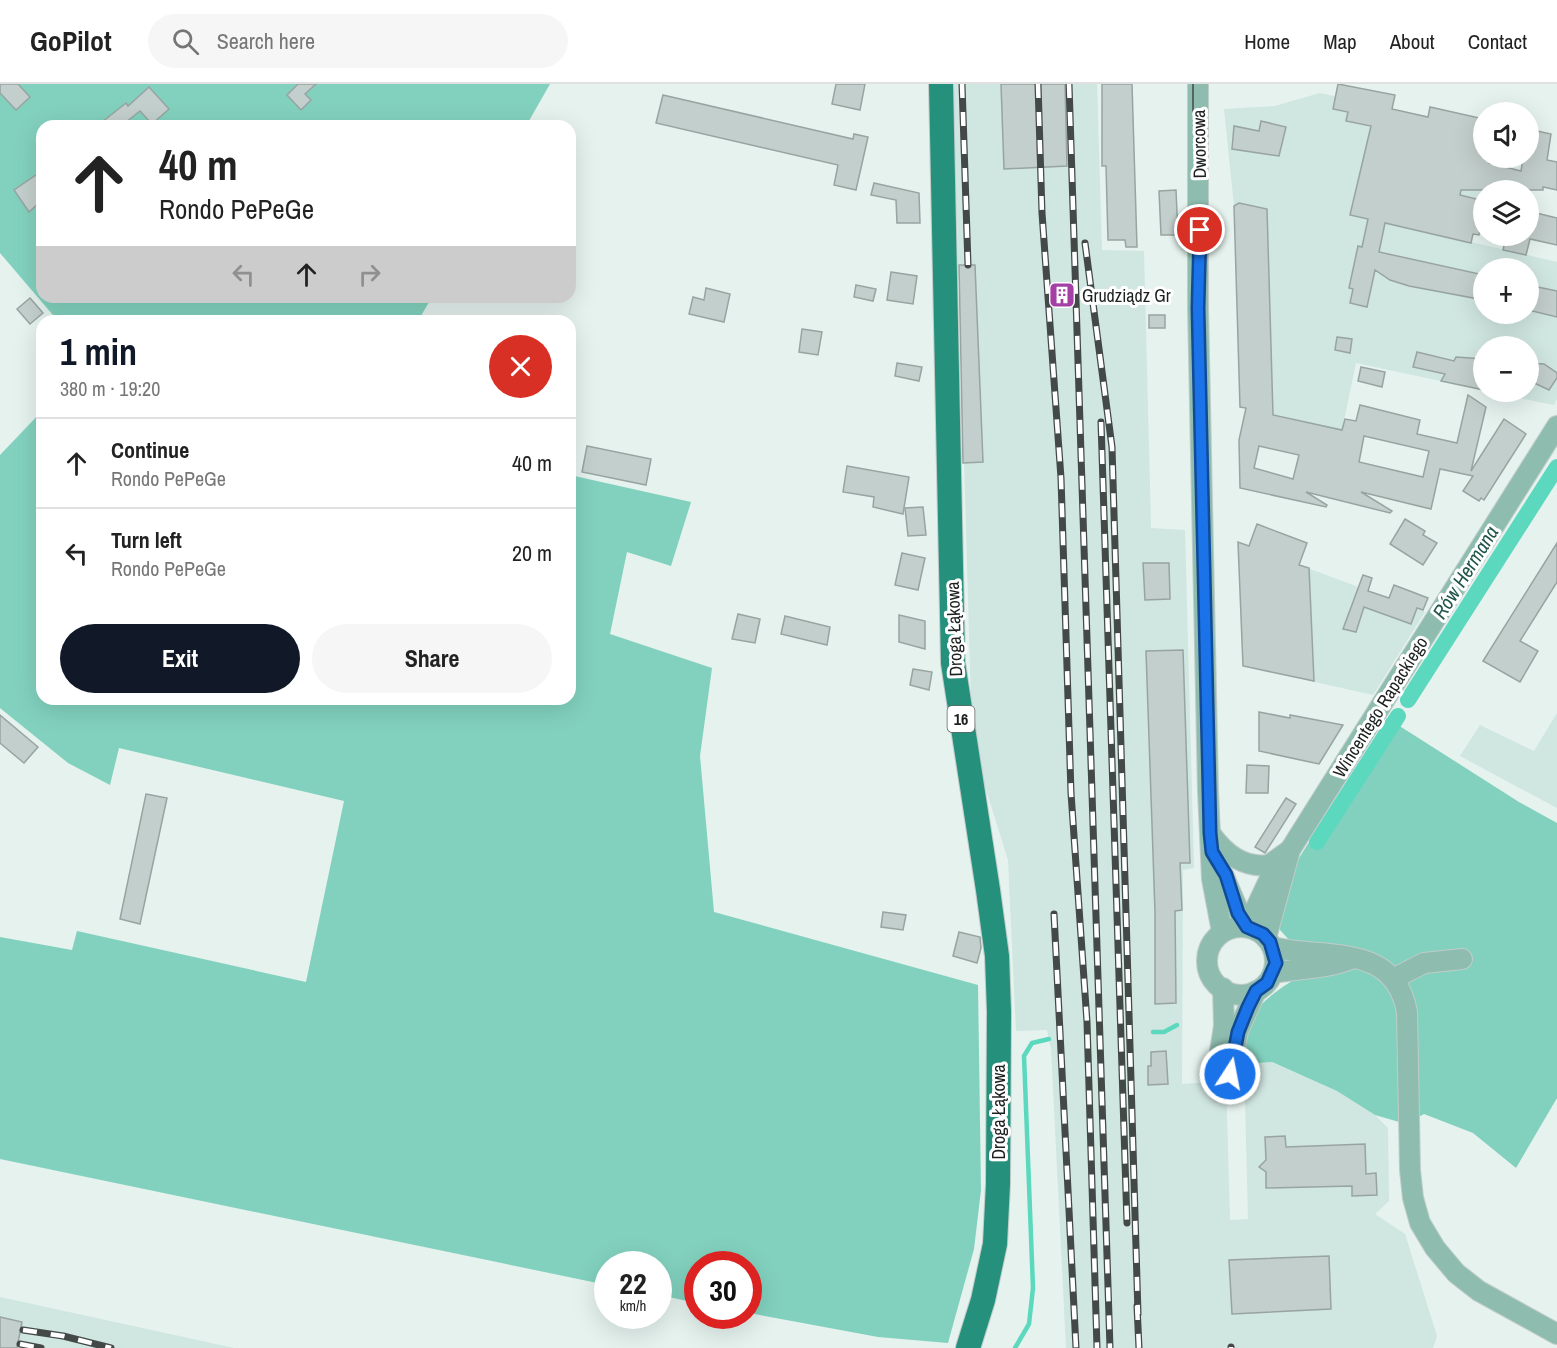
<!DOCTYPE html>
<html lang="en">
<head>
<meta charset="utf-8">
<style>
	:root { --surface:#fff; --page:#f6f6f6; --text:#222; --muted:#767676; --line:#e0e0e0; --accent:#111827 }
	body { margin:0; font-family:"Archivo Narrow",sans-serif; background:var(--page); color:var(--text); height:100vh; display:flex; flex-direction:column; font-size:22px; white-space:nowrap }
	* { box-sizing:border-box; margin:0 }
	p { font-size:20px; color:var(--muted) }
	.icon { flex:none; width:33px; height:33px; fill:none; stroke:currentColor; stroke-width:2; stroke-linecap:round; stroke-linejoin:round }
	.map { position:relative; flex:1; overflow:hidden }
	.sheet { position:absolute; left:36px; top:231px; width:540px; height:390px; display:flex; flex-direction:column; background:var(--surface); border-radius:18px; box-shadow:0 6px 24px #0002 }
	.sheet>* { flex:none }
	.top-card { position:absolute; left:36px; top:36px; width:540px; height:183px; border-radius:18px; box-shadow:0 6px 24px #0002; background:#fff; color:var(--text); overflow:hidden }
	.buttons { position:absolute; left:1473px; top:18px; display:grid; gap:12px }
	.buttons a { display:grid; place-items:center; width:66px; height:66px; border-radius:50%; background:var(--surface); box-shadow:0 6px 24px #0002; font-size:30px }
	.speed { position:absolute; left:594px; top:1167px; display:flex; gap:12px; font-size:30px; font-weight:700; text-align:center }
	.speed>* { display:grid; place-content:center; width:78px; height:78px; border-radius:50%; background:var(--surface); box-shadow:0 6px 24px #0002; line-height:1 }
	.speed small { font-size:15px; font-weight:400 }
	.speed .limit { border:9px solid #d22; background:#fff; color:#111 }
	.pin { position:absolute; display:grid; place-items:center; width:51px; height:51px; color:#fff; margin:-26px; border:3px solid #fff; border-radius:50%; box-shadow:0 2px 6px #0007 }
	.me { position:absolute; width:66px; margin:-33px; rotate:11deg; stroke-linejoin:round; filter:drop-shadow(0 0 4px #0008) }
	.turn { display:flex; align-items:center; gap:21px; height:126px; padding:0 24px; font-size:27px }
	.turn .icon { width:78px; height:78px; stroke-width:2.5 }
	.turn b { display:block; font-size:42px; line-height:51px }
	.lanes { display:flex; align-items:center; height:57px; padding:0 24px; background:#0003; justify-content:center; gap:30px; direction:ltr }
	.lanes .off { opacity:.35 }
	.round { display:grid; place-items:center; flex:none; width:63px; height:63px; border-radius:32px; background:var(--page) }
	.head { display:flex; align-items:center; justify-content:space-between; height:102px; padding:0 24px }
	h1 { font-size:36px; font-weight:700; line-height:45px; color:var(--accent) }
	.primary-button { display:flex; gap:12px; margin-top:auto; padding:12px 24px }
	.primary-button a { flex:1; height:69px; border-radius:36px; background:var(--accent); color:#fff; font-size:24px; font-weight:700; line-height:69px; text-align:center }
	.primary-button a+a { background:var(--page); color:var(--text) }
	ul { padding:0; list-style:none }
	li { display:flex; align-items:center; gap:18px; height:90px; padding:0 24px; border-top:2px solid var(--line) }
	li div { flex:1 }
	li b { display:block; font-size:22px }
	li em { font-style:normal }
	header { display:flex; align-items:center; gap:36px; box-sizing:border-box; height:84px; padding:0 30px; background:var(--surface); border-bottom:2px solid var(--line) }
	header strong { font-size:28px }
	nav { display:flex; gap:33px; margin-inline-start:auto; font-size:21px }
	.search { width:420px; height:54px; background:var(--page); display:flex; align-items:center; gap:15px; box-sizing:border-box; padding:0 21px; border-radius:33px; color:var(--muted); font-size:22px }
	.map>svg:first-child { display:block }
	.built { fill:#d0e6e0; fill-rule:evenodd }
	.green { fill:#82d1be }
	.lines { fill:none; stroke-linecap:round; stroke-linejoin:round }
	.stream { stroke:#5cd8be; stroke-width:4.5 }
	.canal { stroke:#5cd8be; stroke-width:16 }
	.building { fill:#c3cfcc; stroke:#98a4a1; stroke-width:1.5; fill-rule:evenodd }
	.minor-casing { stroke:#c1ccc9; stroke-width:22 }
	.major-casing { stroke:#c1ccc9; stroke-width:26 }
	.minor { stroke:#8ebdb0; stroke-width:20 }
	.major { stroke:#25917d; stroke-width:24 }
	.tram { stroke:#434947; stroke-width:1.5 }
	.rail-casing { stroke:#434947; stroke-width:7 }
	.rail { stroke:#fff; stroke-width:4.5; stroke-dasharray:14; stroke-linecap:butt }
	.route-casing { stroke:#114b97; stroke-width:15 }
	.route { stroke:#1a73e8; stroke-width:10 }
	.labels { text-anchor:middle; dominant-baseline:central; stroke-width:6; stroke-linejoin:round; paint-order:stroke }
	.shield { fill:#fff; stroke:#606362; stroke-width:1.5 }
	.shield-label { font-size:16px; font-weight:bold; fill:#1c201f }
	.street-label { font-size:18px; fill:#1c201f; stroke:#fff }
	.poi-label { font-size:18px; fill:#1c201f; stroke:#fff; text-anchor:start }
	.water-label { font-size:20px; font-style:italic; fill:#205549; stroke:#fff }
</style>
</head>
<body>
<header>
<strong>GoPilot</strong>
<div class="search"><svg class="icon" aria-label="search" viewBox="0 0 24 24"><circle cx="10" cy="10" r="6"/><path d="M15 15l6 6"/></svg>Search here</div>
<nav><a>Home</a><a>Map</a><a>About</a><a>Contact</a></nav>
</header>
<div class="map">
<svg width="1557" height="1264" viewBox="0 0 1557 1264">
	<rect width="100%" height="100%" fill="#e5f2ee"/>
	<!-- built -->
	<g class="built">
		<polygon points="953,0 1097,0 1102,166 1144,167 1151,444 1185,446 1194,784 1183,786 1182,1000 1226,997 1230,1136 1248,1135 1244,980 1271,978 1337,1007 1375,1031 1388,1044 1389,1117 1375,1130 1405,1150 1437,1252 1433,1264 1066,1264 1051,965 1047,946 1016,947 1008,776 980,686 971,617"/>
		<path d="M 1320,9 L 1433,34 L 1484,74 L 1490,74 L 1471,158 L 1557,178 L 1557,315 L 1554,321 L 1489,308 L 1528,308 L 1528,262 L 1484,262 L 1483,306 L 1356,279 L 1342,346 L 1240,323 L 1234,122 L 1224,25 L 1275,22 ZM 1484,184 L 1528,184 L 1528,230 L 1484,230 Z"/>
		<polygon points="1238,458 1425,528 1373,611 1243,582"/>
		<polygon points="1557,629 1557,724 1460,672 1480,641 1534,667"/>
		<polygon points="0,1213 234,1264 0,1264"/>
	</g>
	<!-- green -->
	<g class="green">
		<polygon points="0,0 550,0 526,42 42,42 42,213 432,213 418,237 58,237 0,169"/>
		<polygon points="42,327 42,615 570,615 570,391 691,418 671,482 627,468 610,550 712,584 700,672 714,828 978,901 981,1106 974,1165 948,1259 878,1253 749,1229 748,1180 698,1180 697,1219 659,1211 658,1180 608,1180 607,1201 0,1075 0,853 72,866 77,847 306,898 344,717 119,664 110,701 68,679 0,624 0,371"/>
		<path d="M 1387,634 L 1519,718 L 1557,739 L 1557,1014 L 1516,1084 L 1473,1049 L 1424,1030 L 1406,1040 L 1375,1031 L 1337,1007 L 1272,978 L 1244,980 C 1244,971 1243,961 1244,951 C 1246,926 1283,901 1303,891 L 1290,857 L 1280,846 L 1278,829 L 1299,774 Z"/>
	</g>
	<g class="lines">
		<!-- stream -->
		<g class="stream">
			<polyline points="1153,948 1164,948 1177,941"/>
			<polyline points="1015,1264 1029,1240 1033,1204 1024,972 1032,959 1049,955"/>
		</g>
		<!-- canal -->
		<g class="canal">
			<polyline points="1408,616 1557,383"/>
			<polyline points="1317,758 1398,632"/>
		</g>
	</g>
	<!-- building -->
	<g class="building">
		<polygon points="0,0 18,0 30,13 16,26 0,9"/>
		<polygon points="298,0 316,0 305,10 311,16 301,26 287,11"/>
		<polygon points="836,0 865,0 860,26 832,20"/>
		<polygon points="1001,0 1065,0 1067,82 1004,85"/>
		<polygon points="1102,0 1132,0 1137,163 1126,163 1125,156 1108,156 1106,82 1102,82"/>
		<polygon points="1338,0 1395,11 1392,25 1428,33 1430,23 1484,35 1484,74 1490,74 1489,79 1521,87 1523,74 1528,74 1528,45 1551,50 1547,76 1557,78 1557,106 1543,103 1543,106 1461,106 1460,111 1484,117 1479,151 1473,150 1471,159 1385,139 1379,168 1484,191 1484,216 1409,202 1390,196 1375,186 1367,223 1350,219 1353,205 1349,204 1358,162 1362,163 1368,135 1350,131 1371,42 1346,37 1348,28 1333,25"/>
		<polygon points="149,3 169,25 152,40 140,27 121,42 97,42 126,19 128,22"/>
		<polygon points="663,11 853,55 854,50 868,53 856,106 834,101 838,81 656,39"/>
		<polygon points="1261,37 1286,43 1279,72 1232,65 1234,42 1259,47"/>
		<polygon points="36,91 42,99 42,116 29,128 14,106"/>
		<polygon points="874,99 919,109 920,139 897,139 896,116 871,111"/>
		<polygon points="1176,106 1178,151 1161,151 1159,107"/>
		<path d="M 1239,119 L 1267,125 L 1273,331 L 1342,346 L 1345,335 L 1356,337 L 1360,321 L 1420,336 L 1417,350 L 1457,359 L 1468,311 L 1486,323 L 1471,387 L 1504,335 L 1526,350 L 1484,416 L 1481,414 L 1479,417 L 1463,407 L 1473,392 L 1440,385 L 1431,425 L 1361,408 L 1392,427 L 1390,429 L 1306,408 L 1327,421 L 1326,423 L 1240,404 L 1239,356 L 1246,324 L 1240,323 L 1234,122 ZM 1364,352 L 1429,367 L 1423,393 L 1359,378 ZM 1259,362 L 1299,371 L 1293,395 L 1254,384 Z"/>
		<polygon points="1528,127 1557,134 1557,161 1530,155 1526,171 1503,166 1506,152 1528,152"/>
		<polygon points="959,181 975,181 983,378 963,379"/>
		<polygon points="891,188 917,192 913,220 887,216"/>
		<polygon points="856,201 876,205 873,217 854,213"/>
		<polygon points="1528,201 1557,207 1557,233 1528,226"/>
		<polygon points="706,204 730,210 724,238 689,230 693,213 704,216"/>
		<polygon points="30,214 43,229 30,240 17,225"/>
		<rect x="1149" y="231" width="16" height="13"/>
		<polygon points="802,245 822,248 818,271 799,268"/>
		<polygon points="1337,253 1352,255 1350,269 1335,266"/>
		<polygon points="1417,268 1454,277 1456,273 1484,275 1484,306 1441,297 1445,290 1413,283"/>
		<polygon points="897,279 922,283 919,297 895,292"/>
		<polygon points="1528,279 1544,280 1557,289 1557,294 1549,306 1528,296"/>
		<polygon points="1361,283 1385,288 1382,303 1358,297"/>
		<polygon points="587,362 651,375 646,401 582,388"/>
		<polygon points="847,382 909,393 903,430 873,423 874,413 843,408"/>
		<polygon points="923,423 926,451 908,452 905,424"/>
		<polygon points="1405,435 1425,447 1423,451 1437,459 1423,481 1390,460"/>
		<polygon points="1257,440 1307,459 1299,481 1309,484 1314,597 1243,582 1238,458 1249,462"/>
		<polygon points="1557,459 1557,498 1520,557 1538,567 1520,598 1483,577"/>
		<polygon points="902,469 925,474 918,506 895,501"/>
		<polygon points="1143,479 1169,479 1170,515 1145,516"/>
		<polygon points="1363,491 1372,494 1368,507 1389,514 1394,501 1428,514 1423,526 1417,524 1411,540 1364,523 1356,548 1343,545"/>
		<polygon points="738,530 760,535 755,559 732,555"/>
		<polygon points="899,531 925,537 925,565 899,558"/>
		<polygon points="785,532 830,543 827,561 781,550"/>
		<polygon points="1183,566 1190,779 1180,779 1182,826 1175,827 1176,919 1155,920 1155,828 1146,567"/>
		<polygon points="913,585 932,588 929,606 910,601"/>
		<polygon points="1259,628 1290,634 1290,631 1343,641 1319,680 1259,667"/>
		<polygon points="0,631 38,663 24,679 0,659"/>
		<polygon points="1247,681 1269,682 1268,709 1246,709"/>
		<polygon points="146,710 167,714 140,840 120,835"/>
		<polygon points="1286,714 1296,720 1265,769 1255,763"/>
		<polygon points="883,828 906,831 903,846 881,843"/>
		<polygon points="959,848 980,853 981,864 977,879 953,872"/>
		<polygon points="1166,967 1168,1000 1148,1001 1148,982 1151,982 1151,968"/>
		<polygon points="1285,1052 1286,1063 1365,1060 1366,1090 1376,1089 1377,1111 1352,1112 1352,1102 1266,1104 1266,1088 1259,1083 1266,1076 1265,1053"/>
		<polygon points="1329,1172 1331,1225 1232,1230 1229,1176"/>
		<polygon points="0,1233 22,1238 17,1264 0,1264"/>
	</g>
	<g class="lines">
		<defs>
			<g id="minor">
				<polyline points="1198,0 1198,224 1208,707 1212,795 1222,848"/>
				<path d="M 1210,749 C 1225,770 1243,784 1269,781 L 1290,766"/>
				<path d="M 1212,768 C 1226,792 1233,819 1247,843"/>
				<polyline points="1247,843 1278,777"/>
				<circle cx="1241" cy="877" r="34"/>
				<polyline points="1266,854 1290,766 1557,342"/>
				<path d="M 1272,863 C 1325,876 1394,857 1407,928 L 1410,1086 L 1413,1114 L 1420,1139 L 1435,1164 L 1456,1189 L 1479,1207 L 1557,1250"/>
				<path d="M 1273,889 C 1300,884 1326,885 1351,875"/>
				<polyline points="1395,894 1424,879 1462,875"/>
				<polyline points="1220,1006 1217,987 1224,942 1223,904"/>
				<polyline points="1220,1008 1230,990 1238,947 1256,907"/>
			</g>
			<polyline id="major" points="941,0 953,579 988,806 997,872 999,928 998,1100 995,1160 983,1216 968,1264"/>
		</defs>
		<!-- minor casing -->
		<use href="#minor" class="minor-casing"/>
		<!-- major casing -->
		<use href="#major" class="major-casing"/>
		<!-- minor -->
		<use href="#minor" class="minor"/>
		<!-- major -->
		<use href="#major" class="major"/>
		<!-- tram -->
		<polyline class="tram" points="1193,0 1193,28"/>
		<defs>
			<g id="rail">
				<polyline points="962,0 968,181"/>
				<polyline points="1038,0 1042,129 1061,394 1071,709 1087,938 1097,1264"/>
				<polyline points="1069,0 1110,1264"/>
				<polyline points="1085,159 1112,363 1138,1230"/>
				<polyline points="1101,338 1127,1139"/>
				<polyline points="1054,830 1076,1264"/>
				<polyline points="1137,1222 1139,1264"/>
				<polyline points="23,1246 63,1252 111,1264"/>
				<polyline points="20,1260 41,1264"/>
				<polyline points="1231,1263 1231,1264"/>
			</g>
		</defs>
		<!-- rail casing -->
		<use href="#rail" class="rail-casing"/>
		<!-- rail -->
		<use href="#rail" class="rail"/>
	</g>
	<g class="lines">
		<defs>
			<polyline id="route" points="1200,146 1198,224 1210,749 1212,768 1226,791 1238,829 1247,843 1263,850 1270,858 1276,879 1267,899 1256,907 1248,923 1238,948 1230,990"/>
		</defs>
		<!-- route casing -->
		<use href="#route" class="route-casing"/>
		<!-- route -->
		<use href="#route" class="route"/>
	</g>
	<!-- icons -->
	<defs>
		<symbol id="building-square" viewBox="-11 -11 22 22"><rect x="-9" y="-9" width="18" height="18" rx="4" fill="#a33fa5" stroke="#fff"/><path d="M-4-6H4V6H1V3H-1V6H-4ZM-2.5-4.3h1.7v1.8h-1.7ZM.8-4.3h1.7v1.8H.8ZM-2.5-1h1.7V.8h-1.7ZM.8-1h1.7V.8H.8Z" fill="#fff"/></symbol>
	</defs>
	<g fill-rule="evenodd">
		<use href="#building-square" x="1047" y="196" width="30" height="30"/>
	</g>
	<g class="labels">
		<!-- shield labels -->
		<rect class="shield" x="947.5" y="622" width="27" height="26" rx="4.5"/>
		<g class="shield-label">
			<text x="961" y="635">16</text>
		</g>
		<!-- street labels -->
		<g class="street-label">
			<text transform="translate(1199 60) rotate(-91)">Dworcowa</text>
			<text transform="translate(954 545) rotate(-92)">Droga Łąkowa</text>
			<text transform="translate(1380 623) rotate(-58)">Wincentego Rapackiego</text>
			<text transform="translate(998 1028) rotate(-90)">Droga Łąkowa</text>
		</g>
		<!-- poi labels -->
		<g class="poi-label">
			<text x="1082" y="211">Grudziądz Gr</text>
		</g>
		<!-- water labels -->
		<g class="water-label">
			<text transform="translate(1465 488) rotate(-58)">Rów Hermana</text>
		</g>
	</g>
</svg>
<div class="buttons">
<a><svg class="icon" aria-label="sound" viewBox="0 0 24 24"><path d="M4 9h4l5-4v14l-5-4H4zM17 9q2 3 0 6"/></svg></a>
<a><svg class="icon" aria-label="layers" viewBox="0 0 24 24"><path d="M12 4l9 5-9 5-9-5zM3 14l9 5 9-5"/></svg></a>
<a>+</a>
<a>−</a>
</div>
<div class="speed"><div>22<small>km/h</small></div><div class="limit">30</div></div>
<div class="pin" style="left:1200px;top:146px;background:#d93025"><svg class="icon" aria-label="arrive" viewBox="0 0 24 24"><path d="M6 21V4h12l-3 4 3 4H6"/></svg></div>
<svg class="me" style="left:1230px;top:990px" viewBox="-20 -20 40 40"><circle r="17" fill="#1a73e8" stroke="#fff" stroke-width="3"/><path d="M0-11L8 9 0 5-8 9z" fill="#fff"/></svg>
<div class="top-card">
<div class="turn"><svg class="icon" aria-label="ahead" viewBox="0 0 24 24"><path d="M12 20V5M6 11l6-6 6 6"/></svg><div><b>40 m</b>Rondo PePeGe</div></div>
<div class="lanes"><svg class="icon off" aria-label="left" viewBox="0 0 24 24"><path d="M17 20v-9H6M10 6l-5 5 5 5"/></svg><svg class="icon" aria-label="ahead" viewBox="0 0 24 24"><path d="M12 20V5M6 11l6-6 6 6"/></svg><svg class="icon off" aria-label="right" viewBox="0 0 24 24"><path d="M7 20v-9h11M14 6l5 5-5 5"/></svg></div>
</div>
<section class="sheet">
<div class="head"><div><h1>1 min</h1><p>380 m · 19:20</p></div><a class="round" style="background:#d93025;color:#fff"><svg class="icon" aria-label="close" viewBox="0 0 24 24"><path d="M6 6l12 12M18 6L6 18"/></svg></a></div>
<ul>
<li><svg class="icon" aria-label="ahead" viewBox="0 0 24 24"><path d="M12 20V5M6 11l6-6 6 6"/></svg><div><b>Continue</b><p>Rondo PePeGe</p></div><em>40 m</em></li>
<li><svg class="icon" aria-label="left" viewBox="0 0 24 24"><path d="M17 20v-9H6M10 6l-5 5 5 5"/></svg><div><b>Turn left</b><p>Rondo PePeGe</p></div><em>20 m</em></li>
</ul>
<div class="primary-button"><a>Exit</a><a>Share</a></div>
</section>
</div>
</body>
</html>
